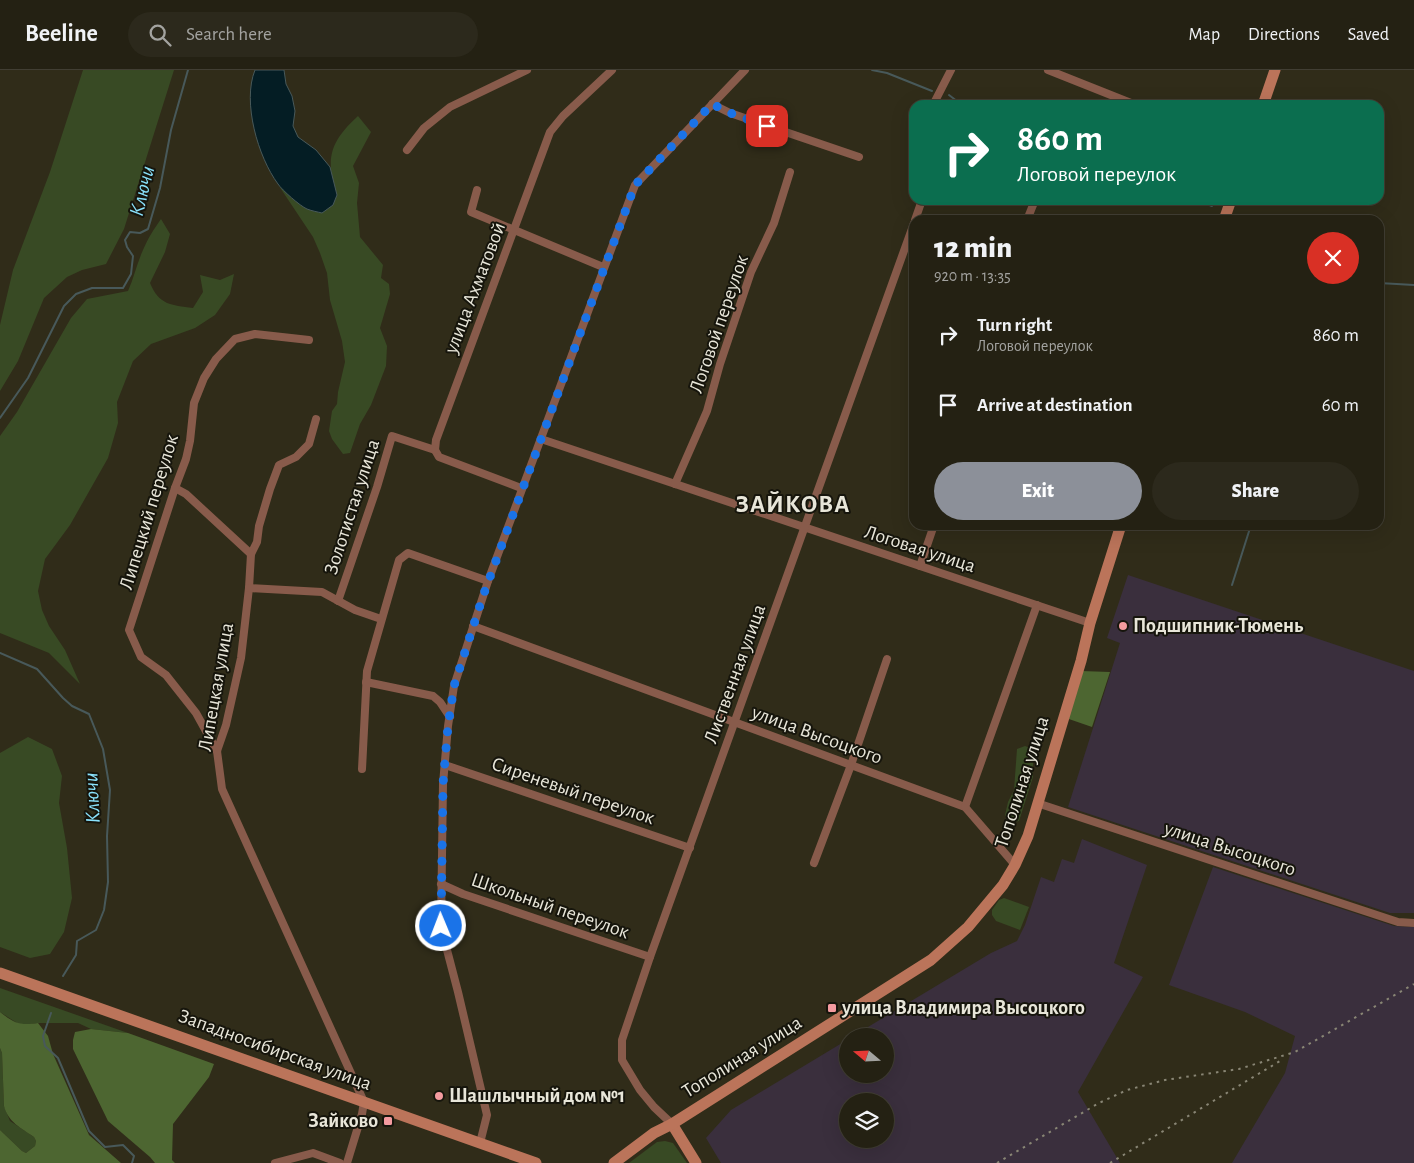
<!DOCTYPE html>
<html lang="en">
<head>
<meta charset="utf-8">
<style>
	:root { --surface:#242113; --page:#2c291c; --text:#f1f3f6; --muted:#a3a3a0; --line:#413e33; --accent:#8c9099 }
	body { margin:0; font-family:"Alegreya Sans",sans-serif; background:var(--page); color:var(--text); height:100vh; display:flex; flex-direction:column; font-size:19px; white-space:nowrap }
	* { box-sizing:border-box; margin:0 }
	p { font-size:16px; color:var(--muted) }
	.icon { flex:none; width:28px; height:28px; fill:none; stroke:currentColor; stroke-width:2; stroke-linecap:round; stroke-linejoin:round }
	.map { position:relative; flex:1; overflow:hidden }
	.drawer { position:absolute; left:909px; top:145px; width:475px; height:315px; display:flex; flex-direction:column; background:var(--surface); border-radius:15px; box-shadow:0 5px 20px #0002,0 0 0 1px var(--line) }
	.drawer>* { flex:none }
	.guide { position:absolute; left:909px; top:30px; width:475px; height:105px; border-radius:15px; box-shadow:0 5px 20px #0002,0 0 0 1px var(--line); background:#0b6e4f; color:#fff; overflow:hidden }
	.needle { width:32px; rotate:289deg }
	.buttons { position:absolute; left:839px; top:958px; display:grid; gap:10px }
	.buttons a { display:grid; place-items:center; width:55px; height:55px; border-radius:50%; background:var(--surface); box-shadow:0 5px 20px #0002,0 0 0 1px var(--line); font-size:25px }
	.pin { position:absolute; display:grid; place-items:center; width:42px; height:42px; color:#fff; margin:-21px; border-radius:10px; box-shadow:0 2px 8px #0006 }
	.me { position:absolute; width:55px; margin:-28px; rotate:359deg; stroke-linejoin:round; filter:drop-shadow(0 0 4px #0008) }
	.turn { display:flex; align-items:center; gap:18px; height:105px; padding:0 25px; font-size:22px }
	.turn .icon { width:65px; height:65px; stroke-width:2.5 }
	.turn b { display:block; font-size:35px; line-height:42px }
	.round { display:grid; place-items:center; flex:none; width:52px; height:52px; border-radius:26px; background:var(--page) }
	.headline { display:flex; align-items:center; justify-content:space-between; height:85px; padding:0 25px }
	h1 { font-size:30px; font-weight:800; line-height:38px }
	.action { display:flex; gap:10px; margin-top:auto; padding:10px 25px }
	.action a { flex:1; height:58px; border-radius:30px; background:var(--accent); color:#fff; font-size:20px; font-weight:800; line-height:58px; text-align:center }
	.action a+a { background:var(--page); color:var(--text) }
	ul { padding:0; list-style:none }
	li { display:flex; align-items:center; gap:15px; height:70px; padding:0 25px }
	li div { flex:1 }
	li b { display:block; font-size:19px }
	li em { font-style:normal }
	header { display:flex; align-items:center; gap:30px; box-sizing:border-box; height:70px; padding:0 25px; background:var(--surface); border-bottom:1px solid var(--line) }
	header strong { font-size:24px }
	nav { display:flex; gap:28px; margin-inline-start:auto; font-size:18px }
	.search { width:350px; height:45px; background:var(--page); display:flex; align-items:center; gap:12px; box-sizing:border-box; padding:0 18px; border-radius:28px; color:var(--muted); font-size:19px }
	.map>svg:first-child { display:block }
	.industrial { fill:#3a2f3d; fill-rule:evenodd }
	.green { fill:#384a24 }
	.forest { fill:#4d6631 }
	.water { fill:#041d24; stroke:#48595a }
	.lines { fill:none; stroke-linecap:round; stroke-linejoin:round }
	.stream { stroke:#48595a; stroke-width:2 }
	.street { stroke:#885b4b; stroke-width:8 }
	.secondary { stroke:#bb745a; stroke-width:11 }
	.rail { stroke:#898675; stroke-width:2; stroke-dasharray:2.5 5; stroke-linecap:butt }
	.route { stroke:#1a73e8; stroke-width:9; stroke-dasharray:0 16.2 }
	.poi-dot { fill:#f49b9f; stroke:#16150c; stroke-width:2 }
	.labels { text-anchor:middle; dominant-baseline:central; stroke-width:4; stroke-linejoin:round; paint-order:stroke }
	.street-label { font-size:20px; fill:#e8e6d9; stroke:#16150c }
	.poi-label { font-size:20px; font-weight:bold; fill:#e8e6d9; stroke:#16150c; text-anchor:start }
	.water-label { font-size:21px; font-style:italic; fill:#8ae2fc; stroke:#16150c }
	.district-label { font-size:25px; font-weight:bold; letter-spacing:1px; fill:#e8e6d9; stroke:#16150c }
</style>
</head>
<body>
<header>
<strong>Beeline</strong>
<div class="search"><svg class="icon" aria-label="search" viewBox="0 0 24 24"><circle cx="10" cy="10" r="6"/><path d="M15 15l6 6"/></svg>Search here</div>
<nav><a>Map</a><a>Directions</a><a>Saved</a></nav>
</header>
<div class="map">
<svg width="1414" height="1093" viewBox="0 0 1414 1093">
	<rect width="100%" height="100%" fill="#302c19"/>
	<!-- industrial -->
	<g class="industrial">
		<polygon points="1128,505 1414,601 1414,843 1390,843 1068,737 1120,573 1107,568"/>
		<path d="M 1082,769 L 1147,795 L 1114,893 L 1143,907 L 1078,1022 L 1120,1093 L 721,1093 L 706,1068 L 731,1040 L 847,970 L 848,1004 L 885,1004 L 885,966 L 853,966 L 991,883 L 1017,871 L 1025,855 L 1041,807 L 1054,812 L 1062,789 L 1074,793 ZM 848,1031 L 885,1031 L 885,1069 L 848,1069 Z"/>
		<polygon points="1213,797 1394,856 1414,857 1414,1093 1232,1093 1285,1003 1295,966 1245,942 1169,915"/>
	</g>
	<!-- green -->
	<g class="green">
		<polygon points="83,0 174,0 124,159 106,194 82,200 67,207 44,228 18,291 0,321 0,255 13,200 50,102"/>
		<path d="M 358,46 L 371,62 L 353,96 L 359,113 L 357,133 L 360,167 L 383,195 L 381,208 L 389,214 L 390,224 L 380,258 L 387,276 L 386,296 L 371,335 L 360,354 L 350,383 L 343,384 L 332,369 L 329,361 L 332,341 L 337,334 L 338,322 L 345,292 L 342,271 L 330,230 L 327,203 L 320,183 L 313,167 L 279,116 L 307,139 L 337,125 C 335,116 331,107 331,98 C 329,75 343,60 358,46 Z"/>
		<path d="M 161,149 L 170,164 L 165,182 L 150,213 C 159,235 171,235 193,238 L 203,222 L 200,205 L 220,210 L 234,204 L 230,224 L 215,245 L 195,258 L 151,274 L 133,291 L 117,332 L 118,353 L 108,388 L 70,455 L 45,489 L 38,521 L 42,540 L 49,556 L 65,580 L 80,614 L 49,583 L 0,563 L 0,366 L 17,342 L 71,248 L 87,229 L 128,221 C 134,208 137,193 143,180 C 148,168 154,159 161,149 Z"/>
		<polygon points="28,667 52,679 62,706 59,733 67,778 72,828 64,862 50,884 30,888 0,877 0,683"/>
		<polygon points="1025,676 1033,679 1033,707 1019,751 1010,753 1005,745 1008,732 1014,720 1017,679"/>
		<polygon points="1004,828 1029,837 1020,860 996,851 992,845 992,840 999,830"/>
		<polygon points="0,918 128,963 91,959 78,953 38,953 25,955 17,953 0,942"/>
		<polygon points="0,978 2,983 4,1036 10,1051 34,1067 36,1071 35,1076 26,1083 22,1081 0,1060"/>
		<polygon points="665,1071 673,1073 687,1093 629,1093 657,1072"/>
	</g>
	<!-- forest -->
	<g class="forest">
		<polygon points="1081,601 1110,602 1092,657 1066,648"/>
		<path d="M 0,942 C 14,953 20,956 38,953 L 48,966 L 53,984 L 89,1065 L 121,1093 L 0,1093 L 0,1060 L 22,1081 L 26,1083 L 35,1076 L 36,1071 L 34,1067 C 21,1058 8,1052 4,1036 L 2,983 L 0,978 Z"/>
		<polygon points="91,959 128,963 214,994 209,1007 173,1054 172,1090 175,1093 155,1093 150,1087 108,1051 73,979 73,970 75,962"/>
	</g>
	<!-- water -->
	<path class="water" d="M 255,0 L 284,0 L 286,14 L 292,26 L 295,41 L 293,56 L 298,67 L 316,80 L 330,97 L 337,125 L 333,135 L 322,143 C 318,142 312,141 307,139 C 300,136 282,120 278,114 C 258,87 242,32 255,0 Z"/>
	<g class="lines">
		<!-- stream -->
		<g class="stream">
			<polyline points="872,0 887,3 932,21"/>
			<polyline points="949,25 962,35"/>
			<polyline points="1197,130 1212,136"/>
			<polyline points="1379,213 1414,215"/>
			<polyline points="0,348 28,308 64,236 76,224 92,218 123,218 131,204 133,186 127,177 125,170 130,162 140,163 148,159 160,118 171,60 188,0"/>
			<polyline points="1232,515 1251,455"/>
			<polyline points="0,583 37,599 63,628 72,636 89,644 103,679 110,720 107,766 108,812 104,840 96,860 77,871 76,885 63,906"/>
			<polyline points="51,943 43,966 45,976 58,988 89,1061 105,1077 123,1075 134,1086 132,1093"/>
		</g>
		<!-- street -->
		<g class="street">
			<polyline points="1048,0 1136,35"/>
			<polyline points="712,34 730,43 859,87"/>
			<polyline points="933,35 951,0"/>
			<polyline points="407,80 424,58 450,37 527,0"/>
			<polyline points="477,120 471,142 603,197"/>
			<polyline points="915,150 922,130"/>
			<polyline points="1027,150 1035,130"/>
			<polyline points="316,349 309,374 296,387 279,395 270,419 259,456 257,472 251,484 249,518 241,588 226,655 217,681 222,719 364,1032 362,1044 347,1093"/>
			<polyline points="541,369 1090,553"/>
			<polyline points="675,414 707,341 720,294 751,202 774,153 790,102"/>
			<polyline points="175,418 186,424 251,484"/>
			<polyline points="521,418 439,387 435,380 436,370 550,62 563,46 612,0"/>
			<polyline points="920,496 934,455"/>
			<polyline points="249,518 322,522 355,540 381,549"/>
			<polyline points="338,531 377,417 392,366 435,380"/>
			<polyline points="473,556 965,737 1015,795"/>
			<polyline points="366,612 433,626 440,632 450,647"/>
			<polyline points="217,681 196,643 166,605 141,587 129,560 175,418 186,389 190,371 194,333 204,308 216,289 235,269 255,264 309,270"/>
			<polyline points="445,695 690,778"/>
			<polyline points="362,699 367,601 399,490 408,483 488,511"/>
			<polyline points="1037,733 1398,852 1414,853"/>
			<polyline points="965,737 1037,535"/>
			<polyline points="814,793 851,695 887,589"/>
			<polyline points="441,814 463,824 650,887"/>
			<polyline points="672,1054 654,1037 640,1020 622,990 622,970 650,887 914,153"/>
			<polyline points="480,1073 487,1045 458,922 441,857 443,714 448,656 454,616 488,511 635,115 745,0"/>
			<polyline points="275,1093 313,1083 340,1093"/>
		</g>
		<!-- secondary -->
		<g class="secondary">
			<polyline points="1263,35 1275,0"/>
			<polyline points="1224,150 1231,130"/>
			<polyline points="0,903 536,1093"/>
			<polyline points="672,1054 696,1093"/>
			<polyline points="614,1093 654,1063 672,1054 931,890 968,857 1003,815 1015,795 1028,766 1081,591 1090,553 1121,455"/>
		</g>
		<!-- rail -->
		<g class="rail">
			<polyline points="997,1093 1099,1033 1127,1020 1165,1010 1239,999 1295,982 1414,914"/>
			<polyline points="1110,1093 1280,991"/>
		</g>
	</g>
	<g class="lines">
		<!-- route -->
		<polyline class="route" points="441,856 443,714 448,656 454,616 483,526 635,115 712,34 730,43 767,56"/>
	</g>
	<!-- markers -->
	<g class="poi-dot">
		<circle cx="1123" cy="556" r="5"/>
		<rect x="827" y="933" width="10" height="10" rx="2.5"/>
		<circle cx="439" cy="1026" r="5"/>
		<rect x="383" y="1046" width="10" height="10" rx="2.5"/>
	</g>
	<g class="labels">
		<!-- street labels -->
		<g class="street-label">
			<text transform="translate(475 218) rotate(-69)">улица Ахматовой</text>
			<text transform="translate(719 254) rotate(-71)">Логовой переулок</text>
			<text transform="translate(352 437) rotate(-72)">Золотистая улица</text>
			<text transform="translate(149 442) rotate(-73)">Липецкий переулок</text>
			<text transform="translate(920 479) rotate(18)">Логовая улица</text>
			<text transform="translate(735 604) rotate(-70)">Лиственная улица</text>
			<text transform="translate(216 617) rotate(-80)">Липецкая улица</text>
			<text transform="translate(817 665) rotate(20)">улица Высоцкого</text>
			<text transform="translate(1022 712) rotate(-72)">Тополиная улица</text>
			<text transform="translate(573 721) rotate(19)">Сиреневый переулок</text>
			<text transform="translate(1230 779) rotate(18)">улица Высоцкого</text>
			<text transform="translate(550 836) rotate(19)">Школьный переулок</text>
			<text transform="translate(275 980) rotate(20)">Западносибирская улица</text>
			<text transform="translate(742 987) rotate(-32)">Тополиная улица</text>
		</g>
		<!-- poi labels -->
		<g class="poi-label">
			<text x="1133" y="556">Подшипник-Тюмень</text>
			<text x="842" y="938">улица Владимира Высоцкого</text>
			<text x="449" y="1026">Шашлычный дом №1</text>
			<text x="378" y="1051" text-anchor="end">Зайково</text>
		</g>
		<!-- water labels -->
		<g class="water-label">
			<text transform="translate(142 121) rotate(-76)">Ключи</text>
			<text transform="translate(92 728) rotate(-93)">Ключи</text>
		</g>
		<!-- district labels -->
		<g class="district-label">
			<text x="793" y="434">ЗАЙКОВА</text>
		</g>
	</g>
</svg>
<div class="buttons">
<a><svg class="needle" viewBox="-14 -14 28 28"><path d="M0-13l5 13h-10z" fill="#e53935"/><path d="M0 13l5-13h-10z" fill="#a3a3a0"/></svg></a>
<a><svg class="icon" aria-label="layers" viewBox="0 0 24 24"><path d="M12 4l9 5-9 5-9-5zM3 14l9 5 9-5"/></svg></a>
</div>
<div class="pin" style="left:767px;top:56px;background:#d93025"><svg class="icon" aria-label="arrive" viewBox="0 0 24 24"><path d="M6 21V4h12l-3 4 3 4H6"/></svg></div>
<svg class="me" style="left:441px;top:856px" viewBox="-20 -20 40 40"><circle r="17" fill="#1a73e8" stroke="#fff" stroke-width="3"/><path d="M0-11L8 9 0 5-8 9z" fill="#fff"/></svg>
<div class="guide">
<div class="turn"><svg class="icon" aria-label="right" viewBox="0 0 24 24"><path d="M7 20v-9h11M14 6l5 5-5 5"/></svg><div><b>860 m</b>Логовой переулок</div></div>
</div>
<section class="drawer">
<div class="headline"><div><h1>12 min</h1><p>920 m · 13:35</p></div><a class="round" style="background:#d93025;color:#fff"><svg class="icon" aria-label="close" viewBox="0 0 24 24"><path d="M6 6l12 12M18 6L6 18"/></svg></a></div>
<ul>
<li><svg class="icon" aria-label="right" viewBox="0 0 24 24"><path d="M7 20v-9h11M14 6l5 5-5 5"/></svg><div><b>Turn right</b><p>Логовой переулок</p></div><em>860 m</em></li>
<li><svg class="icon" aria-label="arrive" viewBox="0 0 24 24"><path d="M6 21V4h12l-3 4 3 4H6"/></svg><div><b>Arrive at destination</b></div><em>60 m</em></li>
</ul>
<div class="action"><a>Exit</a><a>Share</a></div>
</section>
</div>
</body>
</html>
